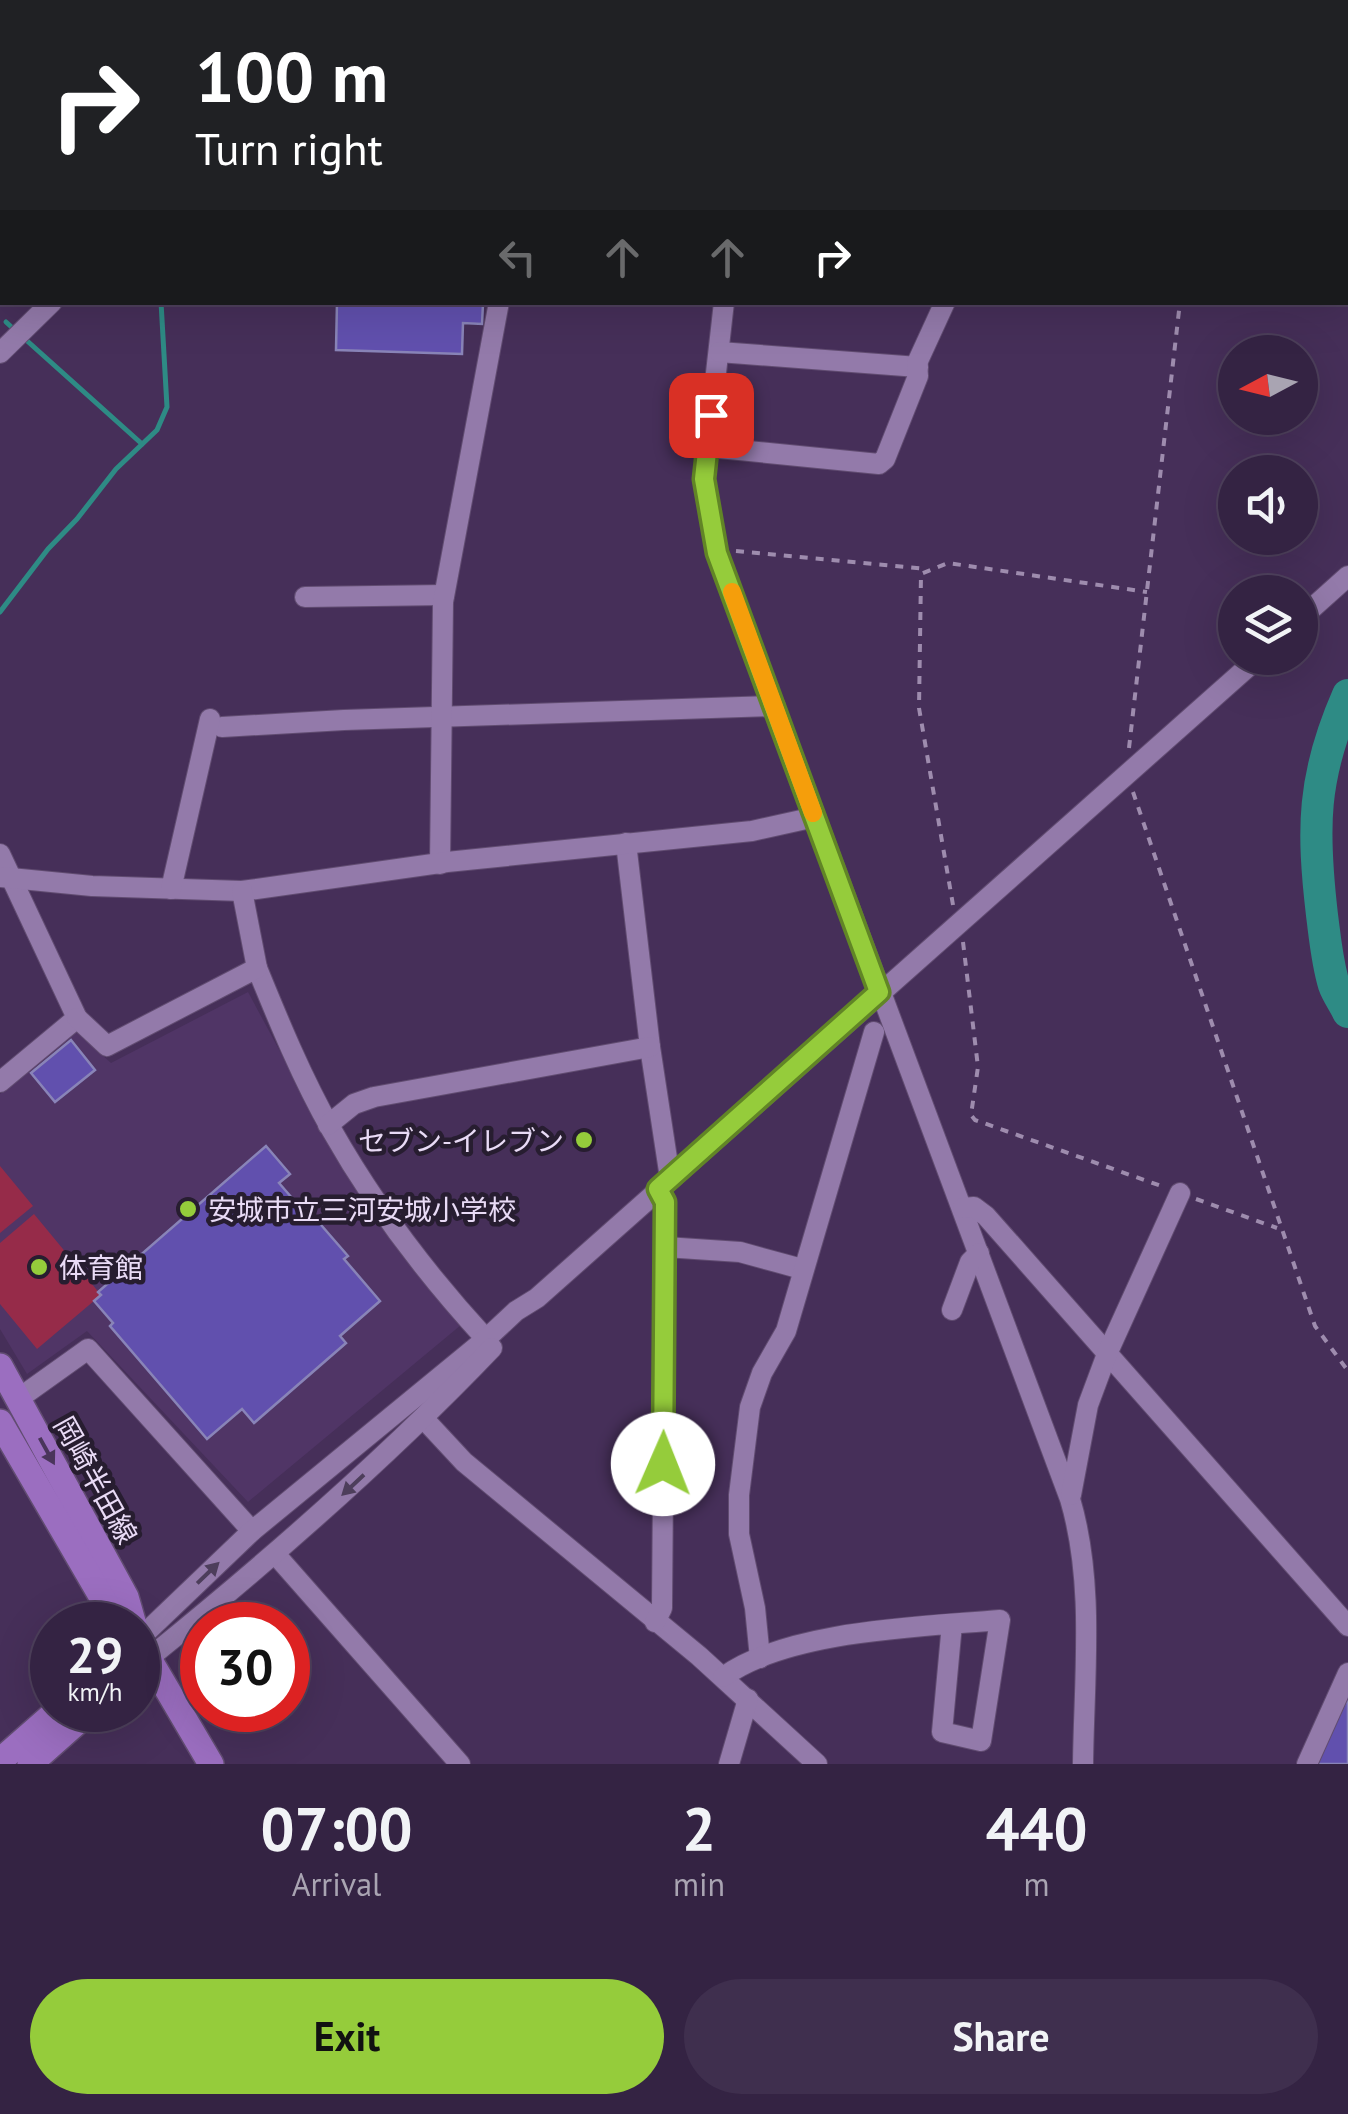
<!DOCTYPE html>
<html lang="en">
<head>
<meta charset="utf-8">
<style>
	:root { --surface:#342343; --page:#3f2f4e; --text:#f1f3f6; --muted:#a9a4b2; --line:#4e405c; --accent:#95cc3b }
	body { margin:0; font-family:"PT Sans","Noto Sans JP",sans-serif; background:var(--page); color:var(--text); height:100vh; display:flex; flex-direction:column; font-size:38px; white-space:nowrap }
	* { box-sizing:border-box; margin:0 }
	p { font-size:32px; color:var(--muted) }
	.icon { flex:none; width:55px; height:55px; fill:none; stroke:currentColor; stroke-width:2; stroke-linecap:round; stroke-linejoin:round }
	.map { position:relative; height:1764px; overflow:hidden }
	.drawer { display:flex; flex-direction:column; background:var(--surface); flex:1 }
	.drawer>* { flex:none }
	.hud { position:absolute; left:0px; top:0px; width:1350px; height:305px; box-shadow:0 10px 40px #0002,0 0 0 2px var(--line); background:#202124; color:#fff; overflow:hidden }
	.needle { width:65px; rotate:263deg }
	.tools { position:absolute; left:1218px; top:335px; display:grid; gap:20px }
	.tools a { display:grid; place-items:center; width:100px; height:100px; border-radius:50%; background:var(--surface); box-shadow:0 10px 40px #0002,0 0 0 2px var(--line); font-size:50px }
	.speed { position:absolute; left:30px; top:1602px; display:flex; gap:20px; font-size:50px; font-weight:700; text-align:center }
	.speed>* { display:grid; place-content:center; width:130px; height:130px; border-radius:50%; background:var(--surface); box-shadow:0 10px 40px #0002,0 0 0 2px var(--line); line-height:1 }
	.speed small { font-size:25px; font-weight:400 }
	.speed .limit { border:15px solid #d22; background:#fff; color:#111 }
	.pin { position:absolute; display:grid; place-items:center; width:85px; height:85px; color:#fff; margin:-42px; border-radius:20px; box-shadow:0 5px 15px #0006 }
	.me { position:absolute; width:110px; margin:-55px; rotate:1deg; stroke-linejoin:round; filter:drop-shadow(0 0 8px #0008) }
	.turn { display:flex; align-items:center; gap:35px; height:210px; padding:0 30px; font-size:45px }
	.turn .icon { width:130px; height:130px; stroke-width:2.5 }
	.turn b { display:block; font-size:70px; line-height:85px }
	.lanes { display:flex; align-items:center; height:95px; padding:0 30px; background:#0003; justify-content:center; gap:50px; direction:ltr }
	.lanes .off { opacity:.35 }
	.eta { display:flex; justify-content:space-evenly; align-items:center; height:170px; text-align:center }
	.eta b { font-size:60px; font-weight:600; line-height:70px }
	.cta { display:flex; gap:20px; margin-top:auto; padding:20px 30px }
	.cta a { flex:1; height:115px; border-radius:60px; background:var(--accent); color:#111; font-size:40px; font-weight:600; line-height:115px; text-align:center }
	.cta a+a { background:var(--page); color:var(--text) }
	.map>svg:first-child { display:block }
	.built { fill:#503566 }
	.green { fill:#962b49 }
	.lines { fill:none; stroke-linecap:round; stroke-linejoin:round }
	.stream { stroke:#2e8b85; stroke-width:5 }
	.river { stroke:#2e8b85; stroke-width:32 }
	.building { fill:#6150ae; stroke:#8984b8; stroke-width:2.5 }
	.minor-casing { stroke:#614c71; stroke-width:22 }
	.major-casing { stroke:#614c71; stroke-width:28 }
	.path { stroke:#9e8cae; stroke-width:4; stroke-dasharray:8 8; stroke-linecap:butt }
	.minor { stroke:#937aaa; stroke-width:20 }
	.major { stroke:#9b6ec0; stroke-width:25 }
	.rail { stroke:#cebfdc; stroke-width:5; stroke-dasharray:20 10; stroke-linecap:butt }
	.oneway { fill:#4a355b }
	.oneway2 { fill:#4d3e5b }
	.route-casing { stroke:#618526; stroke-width:25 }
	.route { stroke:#95cc3b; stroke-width:18 }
	.slow { stroke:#f59e0b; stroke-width:18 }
	.poi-dot { fill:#95cc3b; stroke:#271d30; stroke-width:4 }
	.labels { text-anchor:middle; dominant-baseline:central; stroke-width:9; stroke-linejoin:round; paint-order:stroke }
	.poi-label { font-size:28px; fill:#e9dbf6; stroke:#271d30; text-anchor:start }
	.street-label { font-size:28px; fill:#e9dbf6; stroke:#271d30 }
</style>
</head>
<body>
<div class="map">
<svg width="1348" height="1764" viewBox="0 0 1348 1764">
	<rect width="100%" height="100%" fill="#462f59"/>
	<!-- built -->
	<polygon class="built" points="248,992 324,1133 461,1325 248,1502 87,1331 27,1374 0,1329 0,1094 73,1029 111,1063"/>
	<!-- green -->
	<g class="green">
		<polygon points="0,1166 33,1206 0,1233"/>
		<polygon points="34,1214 101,1295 37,1349 0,1304 0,1243"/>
	</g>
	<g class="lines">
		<!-- stream -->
		<g class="stream">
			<polyline points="164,2 165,0"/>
			<polyline points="6,322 17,332"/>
			<polyline points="25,339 142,444"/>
			<polyline points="0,612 48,549 77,519 116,469 157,430 167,407 161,302"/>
		</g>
		<!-- river -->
		<g class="river">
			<polyline points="993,0 996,2"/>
			<path d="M 1348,695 C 1312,777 1312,829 1322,915 C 1325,938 1327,962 1334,985 C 1337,994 1344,1003 1348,1012"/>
		</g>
	</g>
	<!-- building -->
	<g class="building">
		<polygon points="337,302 483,304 482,324 463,323 462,354 336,350"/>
		<polygon points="71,1040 95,1070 55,1102 31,1073"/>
		<polygon points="266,1146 290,1174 279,1183 299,1206 302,1203 348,1256 344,1259 380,1301 340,1336 346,1343 254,1423 242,1409 207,1439 110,1326 113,1323 94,1301 101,1295 98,1292"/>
		<polygon points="1348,1698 1348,1764 1312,1764"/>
	</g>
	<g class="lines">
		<defs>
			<g id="minor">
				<polyline points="507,0 520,2"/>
				<polyline points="1016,0 1019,2"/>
				<polyline points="358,2 361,0"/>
				<polyline points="760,2 760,0"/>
				<polyline points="1074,2 1078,0"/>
				<polyline points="0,167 2,166"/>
				<path d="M 724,302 L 704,479 L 717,553 L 1070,1499 C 1095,1583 1084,1677 1083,1764"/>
				<polyline points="719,352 918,367"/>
				<polyline points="0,353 52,302"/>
				<polyline points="708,447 879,464 885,459 918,376 917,363 945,302"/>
				<polyline points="305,597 444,595"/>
				<polyline points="1300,619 1348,576"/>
				<polyline points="222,727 344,720 775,706"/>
				<polyline points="626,843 650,1047 670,1178"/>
				<polyline points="0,854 77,1018 0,1082"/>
				<polyline points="440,864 443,602 499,302"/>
				<polyline points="0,877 92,886 242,891 447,862 752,831 815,817"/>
				<polyline points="171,889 210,719"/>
				<path d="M 257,968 C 279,1022 302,1078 331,1129 C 374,1205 427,1275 486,1339"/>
				<polyline points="77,1018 107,1046 257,968 242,891"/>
				<polyline points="328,1125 354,1104 374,1097 650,1047"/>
				<polyline points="963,1208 974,1207 986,1216 1348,1626"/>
				<polyline points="665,1247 740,1252 802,1269"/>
				<polyline points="952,1310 970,1262 979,1253"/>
				<polyline points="18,1399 88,1349 252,1531"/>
				<polyline points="424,1419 464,1462 699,1656 817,1764"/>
				<polyline points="1071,1495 1088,1405 1107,1354 1180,1193"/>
				<polyline points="276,1555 460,1764"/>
				<polyline points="655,1622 662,1608 665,1247 665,1202 658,1189"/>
				<polyline points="138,1640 252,1531 486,1339 516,1311 537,1298 1258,658"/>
				<path d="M 149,1658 C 269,1561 385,1460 492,1348"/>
				<polyline points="760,1658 755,1608 739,1534 739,1495 750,1407 762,1373 786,1331 874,1032"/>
				<path d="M 723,1677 C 788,1630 921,1627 1000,1620 L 981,1741 L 942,1732 L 952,1624"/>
				<polyline points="729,1764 748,1699"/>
				<polyline points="1307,1764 1348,1673"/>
			</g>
			<g id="major">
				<polyline points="0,1366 126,1597 134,1625"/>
				<polyline points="0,1422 108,1608 124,1625"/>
				<polyline points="138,1640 211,1764"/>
				<polyline points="0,1761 58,1710"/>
				<polyline points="30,1764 91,1710"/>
			</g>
		</defs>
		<!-- minor casing -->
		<use href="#minor" class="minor-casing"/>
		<!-- major casing -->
		<use href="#major" class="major-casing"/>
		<!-- path -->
		<g class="path">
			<polyline points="972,0 974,2"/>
			<polyline points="736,551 926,569"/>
			<polyline points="1129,748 1180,302"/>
			<polyline points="1133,792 1315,1326 1348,1371"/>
			<polyline points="953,905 919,708 921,574 948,563 1147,592"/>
			<polyline points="963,942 978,1067 971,1115 975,1120 1164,1187"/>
			<polyline points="1196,1199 1277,1228"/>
		</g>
		<!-- minor -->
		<use href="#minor" class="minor"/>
		<!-- major -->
		<use href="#major" class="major"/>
		<!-- rail -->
		<g class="rail">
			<polyline points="287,2 289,0"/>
			<polyline points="305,2 307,0"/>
			<polyline points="0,301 2,298"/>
		</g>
	</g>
	<!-- one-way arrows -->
	<defs><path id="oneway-solid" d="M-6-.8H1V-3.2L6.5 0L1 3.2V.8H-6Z" transform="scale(2.5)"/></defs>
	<use class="oneway" href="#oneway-solid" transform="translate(47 1451) rotate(61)"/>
	<g class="oneway2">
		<use href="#oneway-solid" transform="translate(353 1485) rotate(137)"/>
		<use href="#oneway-solid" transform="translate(208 1573) rotate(-44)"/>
	</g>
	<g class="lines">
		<defs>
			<polyline id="route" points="663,1464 665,1202 658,1189 879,992 717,553 704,479 711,415"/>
		</defs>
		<!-- route casing -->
		<use href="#route" class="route-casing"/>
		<!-- route -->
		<use href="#route" class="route"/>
		<!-- slow -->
		<polyline class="slow" points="732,592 813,813"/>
	</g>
	<!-- markers -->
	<g class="poi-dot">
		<circle cx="584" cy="1140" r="10"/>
		<circle cx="188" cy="1209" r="10"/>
		<circle cx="39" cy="1267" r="10"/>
	</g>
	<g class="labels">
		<!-- poi labels -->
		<g class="poi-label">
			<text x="564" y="1140" text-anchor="end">セブン-イレブン</text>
			<text x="208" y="1209">安城市立三河安城小学校</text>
			<text x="59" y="1267">体育館</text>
		</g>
		<!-- street labels -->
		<g class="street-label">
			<text transform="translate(96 1480) rotate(61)">岡崎半田線</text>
		</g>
	</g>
</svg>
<div class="tools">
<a><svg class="needle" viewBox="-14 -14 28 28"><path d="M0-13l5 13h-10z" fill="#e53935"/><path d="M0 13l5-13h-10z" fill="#a9a4b2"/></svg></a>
<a><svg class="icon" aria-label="sound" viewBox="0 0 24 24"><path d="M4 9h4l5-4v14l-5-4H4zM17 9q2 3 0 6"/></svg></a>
<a><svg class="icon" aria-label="layers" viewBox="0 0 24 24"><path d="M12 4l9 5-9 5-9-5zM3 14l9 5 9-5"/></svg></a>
</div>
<div class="speed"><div>29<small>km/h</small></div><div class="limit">30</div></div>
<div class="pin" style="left:711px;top:415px;background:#d93025"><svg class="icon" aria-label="arrive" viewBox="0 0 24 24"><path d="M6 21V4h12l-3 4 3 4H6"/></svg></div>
<svg class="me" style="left:663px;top:1464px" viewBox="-20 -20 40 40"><circle r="19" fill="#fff"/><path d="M0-13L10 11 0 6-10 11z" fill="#95cc3b"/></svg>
<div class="hud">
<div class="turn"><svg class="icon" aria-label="right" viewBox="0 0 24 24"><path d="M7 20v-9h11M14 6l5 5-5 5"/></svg><div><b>100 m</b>Turn right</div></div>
<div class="lanes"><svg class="icon off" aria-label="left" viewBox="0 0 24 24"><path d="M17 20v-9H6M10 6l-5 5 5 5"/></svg><svg class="icon off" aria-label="ahead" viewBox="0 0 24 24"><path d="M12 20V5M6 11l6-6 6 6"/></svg><svg class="icon off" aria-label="ahead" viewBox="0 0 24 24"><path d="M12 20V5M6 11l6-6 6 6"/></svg><svg class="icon" aria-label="right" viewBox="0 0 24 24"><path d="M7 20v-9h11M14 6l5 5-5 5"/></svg></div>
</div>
</div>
<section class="drawer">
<div class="eta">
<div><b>07:00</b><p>Arrival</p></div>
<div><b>2</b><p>min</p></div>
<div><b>440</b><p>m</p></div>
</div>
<div class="cta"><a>Exit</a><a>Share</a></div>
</section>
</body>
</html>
